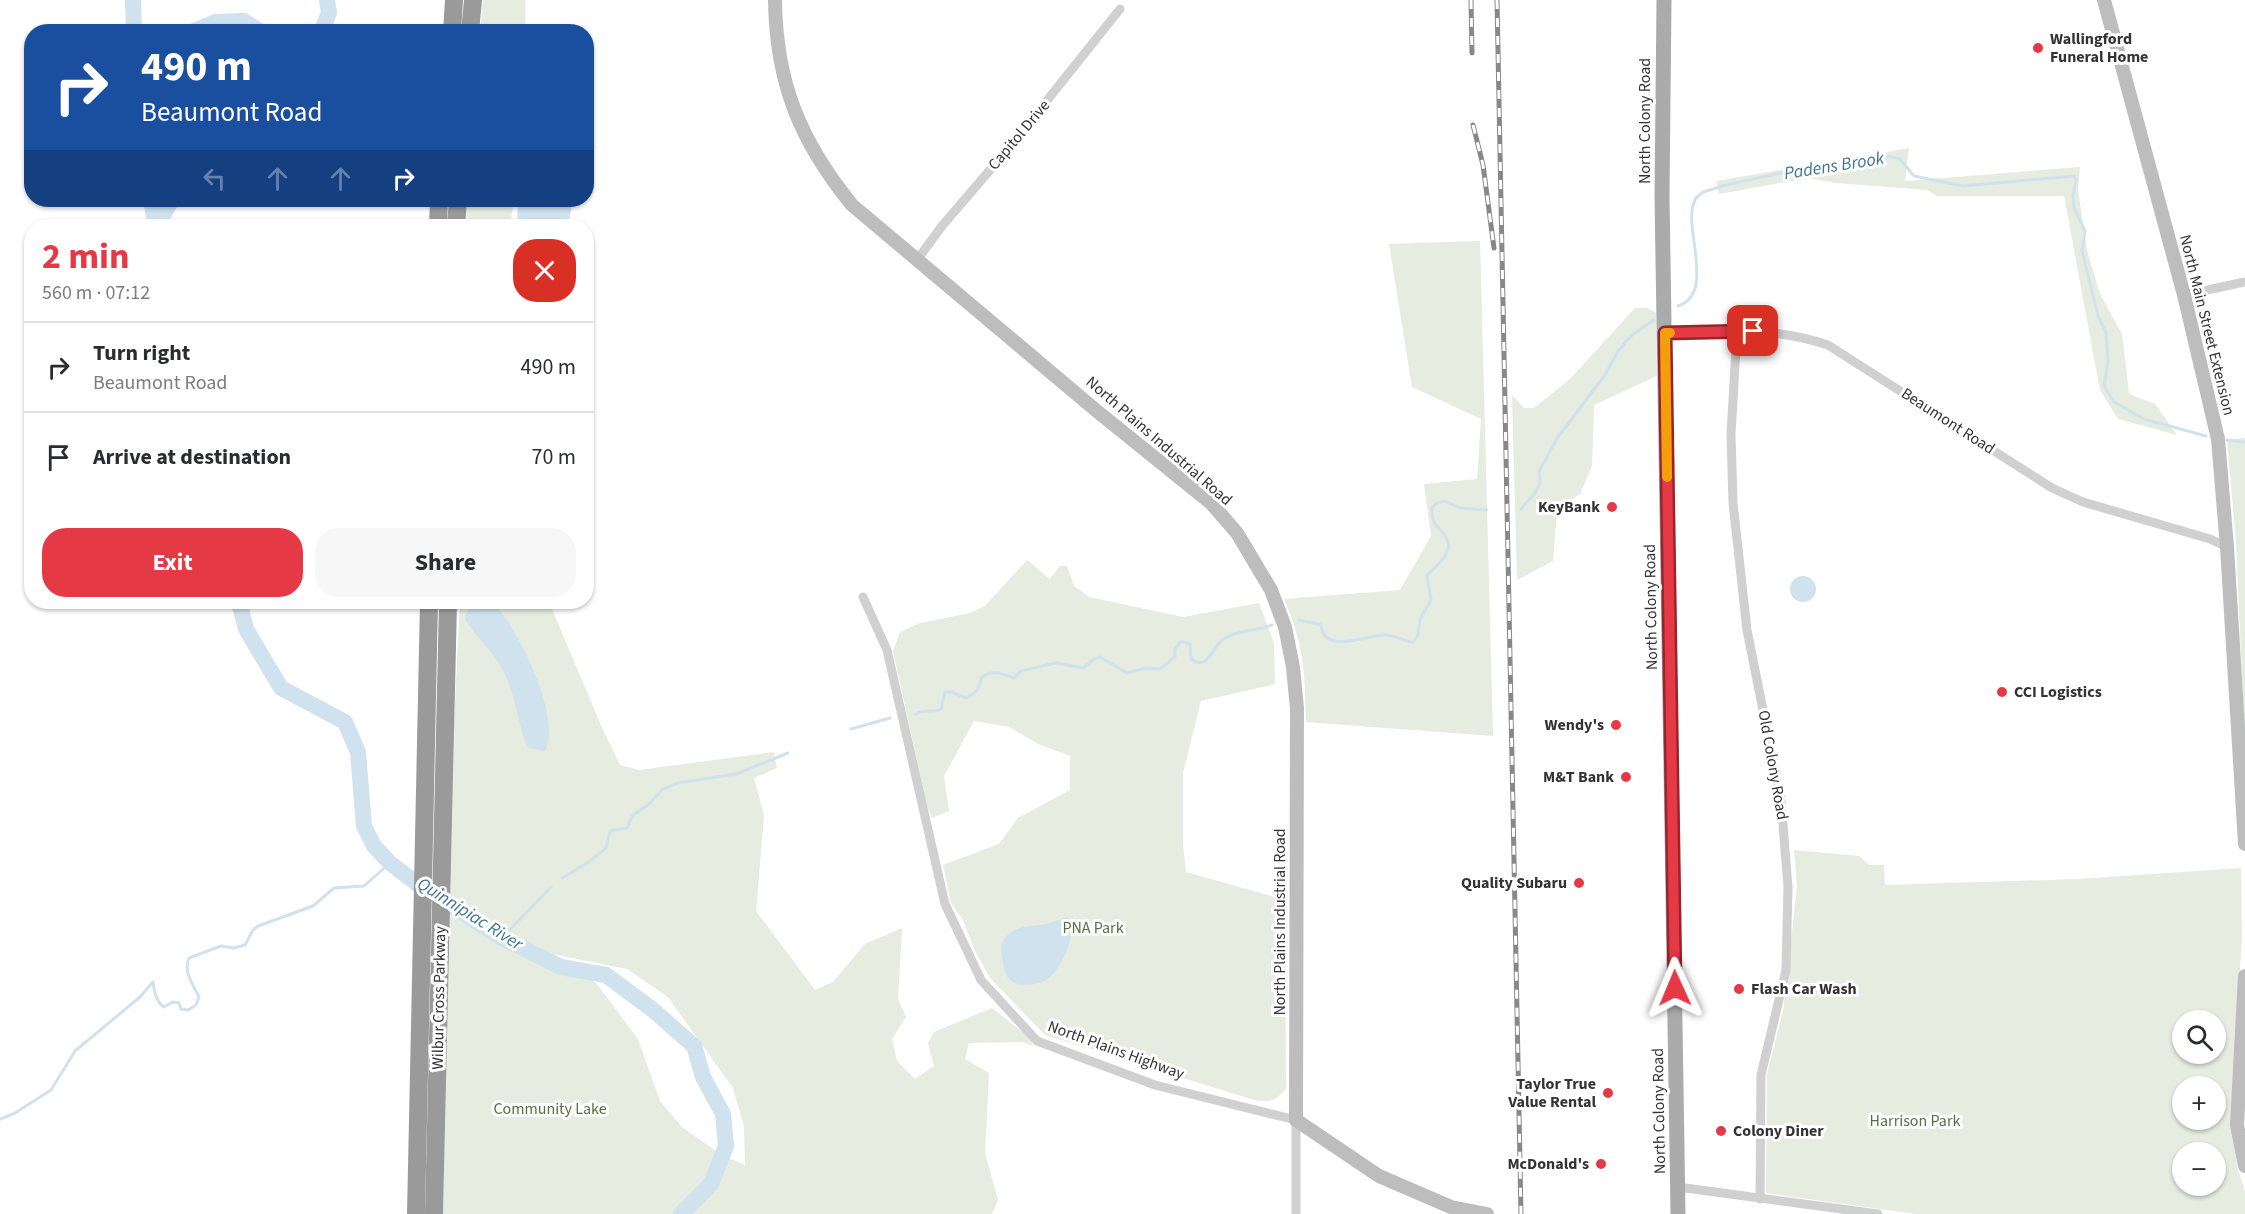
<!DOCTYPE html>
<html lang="en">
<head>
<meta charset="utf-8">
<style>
	:root { --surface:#fff; --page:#f7f7f7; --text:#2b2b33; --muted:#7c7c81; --line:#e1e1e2; --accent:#e63946 }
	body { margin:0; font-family:"Source Sans 3",sans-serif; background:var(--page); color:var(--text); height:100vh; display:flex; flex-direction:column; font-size:22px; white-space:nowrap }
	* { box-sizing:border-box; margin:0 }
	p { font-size:20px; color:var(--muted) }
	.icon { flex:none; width:33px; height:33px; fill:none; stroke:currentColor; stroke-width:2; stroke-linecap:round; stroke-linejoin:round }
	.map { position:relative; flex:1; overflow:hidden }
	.drawer { position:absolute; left:24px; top:219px; width:570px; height:390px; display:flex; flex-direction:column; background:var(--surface); border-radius:24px; box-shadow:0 2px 4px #0004 }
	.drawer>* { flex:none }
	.banner { position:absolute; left:24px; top:24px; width:570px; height:183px; border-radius:24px; box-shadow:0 2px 4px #0004; background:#1a4fa0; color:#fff; overflow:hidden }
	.tools { position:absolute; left:2172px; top:1010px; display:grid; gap:12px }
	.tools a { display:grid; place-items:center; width:54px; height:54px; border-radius:50%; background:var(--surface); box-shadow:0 2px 4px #0004; font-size:30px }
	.pin { position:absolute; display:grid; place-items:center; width:51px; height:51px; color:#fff; margin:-26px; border-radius:12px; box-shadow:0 3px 9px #0006 }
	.me { position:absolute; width:66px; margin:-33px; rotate:359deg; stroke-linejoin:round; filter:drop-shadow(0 0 4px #0008) }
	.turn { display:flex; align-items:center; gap:21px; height:126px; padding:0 18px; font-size:27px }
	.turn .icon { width:78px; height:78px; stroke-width:2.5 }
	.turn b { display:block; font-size:42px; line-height:51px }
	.lanes { display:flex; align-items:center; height:57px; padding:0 18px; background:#0003; justify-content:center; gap:30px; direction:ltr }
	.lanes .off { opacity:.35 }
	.round { display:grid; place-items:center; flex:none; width:63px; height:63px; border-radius:24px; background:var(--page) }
	.headline { display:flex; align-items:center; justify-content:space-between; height:102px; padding:0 18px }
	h1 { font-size:36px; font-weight:700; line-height:45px; color:var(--accent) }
	.primary-button { display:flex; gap:12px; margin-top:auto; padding:12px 18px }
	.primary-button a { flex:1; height:69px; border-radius:24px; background:var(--accent); color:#fff; font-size:24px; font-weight:700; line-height:69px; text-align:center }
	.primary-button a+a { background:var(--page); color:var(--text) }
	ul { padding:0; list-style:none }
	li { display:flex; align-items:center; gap:18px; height:90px; padding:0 18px; border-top:2px solid var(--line) }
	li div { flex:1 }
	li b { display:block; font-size:22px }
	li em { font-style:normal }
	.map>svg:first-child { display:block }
	.green { fill:#e6ecdf; fill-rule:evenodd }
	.water { fill:#cfe2ee }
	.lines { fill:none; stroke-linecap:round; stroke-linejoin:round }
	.stream { stroke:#cfe2ee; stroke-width:3 }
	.river { stroke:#cfe2ee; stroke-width:16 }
	.street { stroke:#d0d0d0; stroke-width:9 }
	.secondary { stroke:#bdbdbd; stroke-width:14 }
	.primary { stroke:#ababab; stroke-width:15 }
	.highway { stroke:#9a9a9a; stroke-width:18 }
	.rail-casing { stroke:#888; stroke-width:5 }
	.rail { stroke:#fff; stroke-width:3; stroke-dasharray:9; stroke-linecap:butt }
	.route-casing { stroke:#96252e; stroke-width:15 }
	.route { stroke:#e63946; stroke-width:10 }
	.slow { stroke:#f59e0b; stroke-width:10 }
	.poi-dot { fill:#e63946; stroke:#fff; stroke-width:2 }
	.labels { text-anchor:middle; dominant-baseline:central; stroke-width:6; stroke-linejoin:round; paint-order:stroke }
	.poi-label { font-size:16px; font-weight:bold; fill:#333; stroke:#fff; text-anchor:end }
	.street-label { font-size:16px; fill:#333; stroke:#fff }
	.park-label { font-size:16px; fill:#56703f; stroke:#fff }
	.water-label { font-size:18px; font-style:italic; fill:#3f7597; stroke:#fff }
</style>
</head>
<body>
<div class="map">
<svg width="2245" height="1214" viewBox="0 0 2245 1214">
	<rect width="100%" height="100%" fill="#fff"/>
	<!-- green -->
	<g class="green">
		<polygon points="483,0 525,0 525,31 480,31"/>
		<polygon points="1909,148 1905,181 2080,167 2078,190 2087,250 2100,294 2122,334 2129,394 2155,404 2177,435 2118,419 2100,390 2064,196 1937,196 1927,190 1835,183 1808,178 1719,194 1716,181"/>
		<polygon points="467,200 514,200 510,226 466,226"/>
		<path d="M 1480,241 L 1493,736 L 1306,722 C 1305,674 1304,644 1284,599 L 1400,590 L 1431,536 L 1424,484 L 1477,479 L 1481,419 L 1412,387 L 1389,244 Z"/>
		<polygon points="1635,308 1648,308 1656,313 1657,376 1594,405 1592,466 1580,494 1557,509 1553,561 1517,580 1512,395 1524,408 1534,408 1570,379"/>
		<polygon points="2245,438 2245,742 2236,542 2227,440"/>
		<path d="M 1027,560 L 1050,579 L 1060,566 L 1067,566 L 1074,586 L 1089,597 L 1183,617 L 1259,603 L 1274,643 L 1275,684 L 1201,701 L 1183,773 L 1183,843 L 1186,872 L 1285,900 L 1286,1089 C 1274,1102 1271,1102 1254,1100 L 1045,1035 L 990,978 L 974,949 L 963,920 L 951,903 L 943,865 L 999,844 L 1018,818 L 1070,790 L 1070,756 L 1038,744 L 1009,727 L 974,721 L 944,776 L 949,811 L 932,818 L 927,806 L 893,651 L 900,632 L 920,623 L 970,613 L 985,606 Z"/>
		<path d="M 460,602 L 549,602 L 603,730 L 620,765 L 639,770 L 774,752 L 777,768 L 754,778 L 764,815 L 756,911 L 815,990 L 833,982 L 865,944 L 902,928 L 898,999 L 906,1017 L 892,1039 L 897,1061 L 915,1079 L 934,1066 L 928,1043 L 934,1032 L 992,1008 L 1029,1037 L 1033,1046 L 1023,1042 L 969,1043 L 965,1059 L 989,1073 L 985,1153 L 998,1200 L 992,1214 L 443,1214 L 455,704 ZM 532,950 L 627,969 L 668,997 L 733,1088 L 744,1126 L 745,1165 L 723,1156 L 682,1127 L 660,1101 L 638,1039 L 597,984 L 571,964 L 538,955 Z"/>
		<path d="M 1794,850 L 1859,856 L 1869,865 L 1884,865 L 1885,885 L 2078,879 L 2241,868 L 2242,936 L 2235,1052 L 2233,1127 L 2237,1167 L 2245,1191 L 2245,1214 L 1916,1214 L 1766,1193 L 1767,1074 L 1783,1011 L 1797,887 ZM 2182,1020 L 2216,1020 L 2216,1053 L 2182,1053 ZM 2182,1086 L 2216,1086 L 2216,1119 L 2182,1119 ZM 2182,1152 L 2216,1152 L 2216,1185 L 2182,1185 Z"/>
	</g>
	<!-- water -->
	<g class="water">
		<polygon points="518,200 573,200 568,226 517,226"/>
		<circle cx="1803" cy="589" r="13"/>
		<path d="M 475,602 L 493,602 C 518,629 562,716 545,751 L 528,748 C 517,724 516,695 504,672 C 493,652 477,638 465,619 L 467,612 Z"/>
		<path d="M 1068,917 L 1073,923 C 1071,943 1064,964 1049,978 C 1039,986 1014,989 1007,976 C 1004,971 1003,963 1002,958 C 1000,948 1001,939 1010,933 C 1022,924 1037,927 1050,923 C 1056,921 1062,918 1068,917 Z"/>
	</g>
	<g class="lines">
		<!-- stream -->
		<g class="stream">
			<path d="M 1678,306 C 1713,295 1688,237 1692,211 C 1692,207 1694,202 1696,198 L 1703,192 L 1730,184 L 1814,166 L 1831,169 L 1884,155 L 1900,159 L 1914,176 L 1963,186 L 2074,176 L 2076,180 L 2073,195 L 2074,208 L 2085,231 L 2082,251 L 2098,316 L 2106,333 L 2108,362 L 2104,386 L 2114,402 L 2144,419 L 2206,436"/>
			<polyline points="2227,440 2245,442"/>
			<polyline points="1521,509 1535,493 1540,483 1539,471 1558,437 1605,375 1618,351 1632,335 1654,320"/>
			<path d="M 1299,620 L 1321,625 C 1324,656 1368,634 1386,635 C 1396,635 1404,642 1413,642 L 1418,635 L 1420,619 L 1431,600 L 1427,575 C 1475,534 1427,536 1432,508 L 1437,503 L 1445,501 L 1460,508 L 1487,510"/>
			<path d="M 916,714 C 925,709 933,713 941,709 L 945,692 L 951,692 L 966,698 C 977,693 979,689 982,677 C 993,669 1002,674 1014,678 L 1021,671 L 1056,663 L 1083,668 L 1094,659 L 1100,657 L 1127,673 L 1146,668 L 1160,669 L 1175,657 L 1175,649 L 1181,641 L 1190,644 L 1191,659 C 1208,671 1212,648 1222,640 C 1231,632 1259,630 1272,625"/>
			<polyline points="851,729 890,718"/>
			<polyline points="562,878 589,862 606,848 610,831 627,828 633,815 648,805 663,789 678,783 736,774 788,753"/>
			<polyline points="502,938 551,887"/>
			<path d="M 0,1119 L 15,1113 L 51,1090 L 75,1051 L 140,997 L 153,982 C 154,991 156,1002 164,1007 L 173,1002 L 179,1003 L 181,1009 L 188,1010 L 196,1005 L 199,997 C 193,984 183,972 189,958 L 221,946 L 234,948 L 245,945 L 253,930 L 258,926 L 313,906 L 334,888 L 364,886 L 390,863"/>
		</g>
		<!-- river -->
		<g class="river">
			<polyline points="133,0 134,32"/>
			<polyline points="192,32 216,22 244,21 261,32"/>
			<polyline points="321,32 329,13 327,0"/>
			<polyline points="151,200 156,226"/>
			<polyline points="157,226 169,205 170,200"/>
			<polyline points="239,602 246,629 281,688 345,722 358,752 364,826 374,846 390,863 416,883 502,938 561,967 606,975 653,1010 694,1046 703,1077 723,1114 726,1146 711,1184 681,1214"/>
		</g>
		<!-- street -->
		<g class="street">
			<polyline points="917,260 942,226 1013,143 1120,9"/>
			<polyline points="2184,295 2245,282"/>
			<polyline points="1737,331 1731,434 1733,503 1747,630 1781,800 1788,887 1786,970 1761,1075 1760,1199"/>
			<path d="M 1665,333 C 1723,331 1771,326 1828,345 L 2052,488 L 2083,502 L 2210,539 L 2227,547"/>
			<polyline points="863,597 887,650 945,904 981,980 1037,1041 1155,1085 1296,1120 1296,1214"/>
			<polyline points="1678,1187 1878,1214"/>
		</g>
		<!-- secondary -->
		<g class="secondary">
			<path d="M 775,0 C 776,83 800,141 852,205 L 1098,412 L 1211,503 L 1237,533 L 1271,590 L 1285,627 L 1293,667 L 1297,709 L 1296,1120 L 1379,1176 L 1451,1207 L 1487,1214"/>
			<polyline points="2104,0 2184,295 2218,439 2227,547 2245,844"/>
			<polyline points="2245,976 2237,1125 2245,1166"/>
		</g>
		<!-- primary -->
		<polyline class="primary" points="1664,0 1662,196 1678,1214"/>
		<!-- highway -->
		<g class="highway">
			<polyline points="452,32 454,0"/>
			<polyline points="470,32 473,0"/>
			<polyline points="438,226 439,200"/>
			<polyline points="456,226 458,200"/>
			<polyline points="416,1214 429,602"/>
			<polyline points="434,1214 448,602"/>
		</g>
		<defs>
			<g id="rail">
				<polyline points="1471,0 1472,53"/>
				<polyline points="1497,0 1521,1214"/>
				<polyline points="1473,125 1483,165 1494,248"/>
			</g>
		</defs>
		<!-- rail casing -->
		<use href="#rail" class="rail-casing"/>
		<!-- rail -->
		<use href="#rail" class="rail"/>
	</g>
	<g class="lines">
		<defs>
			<polyline id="route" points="1675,988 1665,333 1753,331"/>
		</defs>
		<!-- route casing -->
		<use href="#route" class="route-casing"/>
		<!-- route -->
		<use href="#route" class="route"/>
		<!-- slow -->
		<polyline class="slow" points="1667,477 1665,333 1670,333"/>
	</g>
	<!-- markers -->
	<g class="poi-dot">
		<circle cx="2038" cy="48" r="6"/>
		<circle cx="1612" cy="507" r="6"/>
		<circle cx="2002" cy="692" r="6"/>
		<circle cx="1616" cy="725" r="6"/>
		<circle cx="1626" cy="777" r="6"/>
		<circle cx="1579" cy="883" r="6"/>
		<circle cx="1739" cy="989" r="6"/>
		<circle cx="1608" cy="1093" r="6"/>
		<circle cx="1721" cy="1131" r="6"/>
		<circle cx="1601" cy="1164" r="6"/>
	</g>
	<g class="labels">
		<!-- poi labels -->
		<g class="poi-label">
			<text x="2050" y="39" text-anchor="start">Wallingford<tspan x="2050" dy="18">Funeral Home</tspan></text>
			<text x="1600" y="507">KeyBank</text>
			<text x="2014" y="692" text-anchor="start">CCI Logistics</text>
			<text x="1604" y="725">Wendy's</text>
			<text x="1614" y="777">M&amp;T Bank</text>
			<text x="1567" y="883">Quality Subaru</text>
			<text x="1751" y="989" text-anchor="start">Flash Car Wash</text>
			<text x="1596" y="1084">Taylor True<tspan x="1596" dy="18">Value Rental</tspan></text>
			<text x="1733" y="1131" text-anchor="start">Colony Diner</text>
			<text x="1589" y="1164">McDonald's</text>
		</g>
		<!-- street labels -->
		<g class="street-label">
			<text transform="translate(1645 121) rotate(-90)">North Colony Road</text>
			<text transform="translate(1019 135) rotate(-50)">Capitol Drive</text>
			<text transform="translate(2207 325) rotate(76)">North Main Street Extension</text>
			<text transform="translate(1948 421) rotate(33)">Beaumont Road</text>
			<text transform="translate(1159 441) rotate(41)">North Plains Industrial Road</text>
			<text transform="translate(1651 607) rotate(-91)">North Colony Road</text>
			<text transform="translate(1773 765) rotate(80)">Old Colony Road</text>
			<text transform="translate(1280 922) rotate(-90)">North Plains Industrial Road</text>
			<text transform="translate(439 998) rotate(-89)">Wilbur Cross Parkway</text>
			<text transform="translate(1116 1050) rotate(20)">North Plains Highway</text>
			<text transform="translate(1659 1111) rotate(-91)">North Colony Road</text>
		</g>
		<!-- park labels -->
		<g class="park-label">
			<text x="1093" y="928">PNA Park</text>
			<text x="550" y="1109">Community Lake</text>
			<text x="1915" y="1121">Harrison Park</text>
		</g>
		<!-- water labels -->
		<g class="water-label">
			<text transform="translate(1834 166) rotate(-9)">Padens Brook</text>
			<text transform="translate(470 914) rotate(32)">Quinnipiac River</text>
		</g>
	</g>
</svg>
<div class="tools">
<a><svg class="icon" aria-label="search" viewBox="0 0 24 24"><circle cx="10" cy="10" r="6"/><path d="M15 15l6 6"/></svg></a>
<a>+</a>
<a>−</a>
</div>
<div class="pin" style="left:1753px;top:331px;background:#d93025"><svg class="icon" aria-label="arrive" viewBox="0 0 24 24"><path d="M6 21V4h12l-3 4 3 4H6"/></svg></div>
<svg class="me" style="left:1675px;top:988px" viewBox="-20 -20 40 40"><path d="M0-17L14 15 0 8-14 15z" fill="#e63946" stroke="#fff" stroke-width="4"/></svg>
<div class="banner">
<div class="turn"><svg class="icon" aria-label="right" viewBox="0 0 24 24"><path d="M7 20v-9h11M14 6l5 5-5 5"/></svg><div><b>490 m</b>Beaumont Road</div></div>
<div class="lanes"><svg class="icon off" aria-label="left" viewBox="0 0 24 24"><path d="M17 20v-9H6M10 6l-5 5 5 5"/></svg><svg class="icon off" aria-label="ahead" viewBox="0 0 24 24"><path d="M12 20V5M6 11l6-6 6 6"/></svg><svg class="icon off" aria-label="ahead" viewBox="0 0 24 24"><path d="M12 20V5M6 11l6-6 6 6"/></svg><svg class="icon" aria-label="right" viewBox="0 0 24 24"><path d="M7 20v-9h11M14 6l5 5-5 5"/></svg></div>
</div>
<section class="drawer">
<div class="headline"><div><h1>2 min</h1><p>560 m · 07:12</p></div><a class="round" style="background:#d93025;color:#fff"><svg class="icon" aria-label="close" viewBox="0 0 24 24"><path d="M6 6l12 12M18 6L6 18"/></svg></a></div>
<ul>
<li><svg class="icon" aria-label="right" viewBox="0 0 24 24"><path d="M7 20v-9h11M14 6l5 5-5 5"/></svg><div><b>Turn right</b><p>Beaumont Road</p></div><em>490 m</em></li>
<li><svg class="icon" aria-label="arrive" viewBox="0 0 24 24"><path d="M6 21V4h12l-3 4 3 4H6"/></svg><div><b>Arrive at destination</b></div><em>70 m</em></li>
</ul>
<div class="primary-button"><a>Exit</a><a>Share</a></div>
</section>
</div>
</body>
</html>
